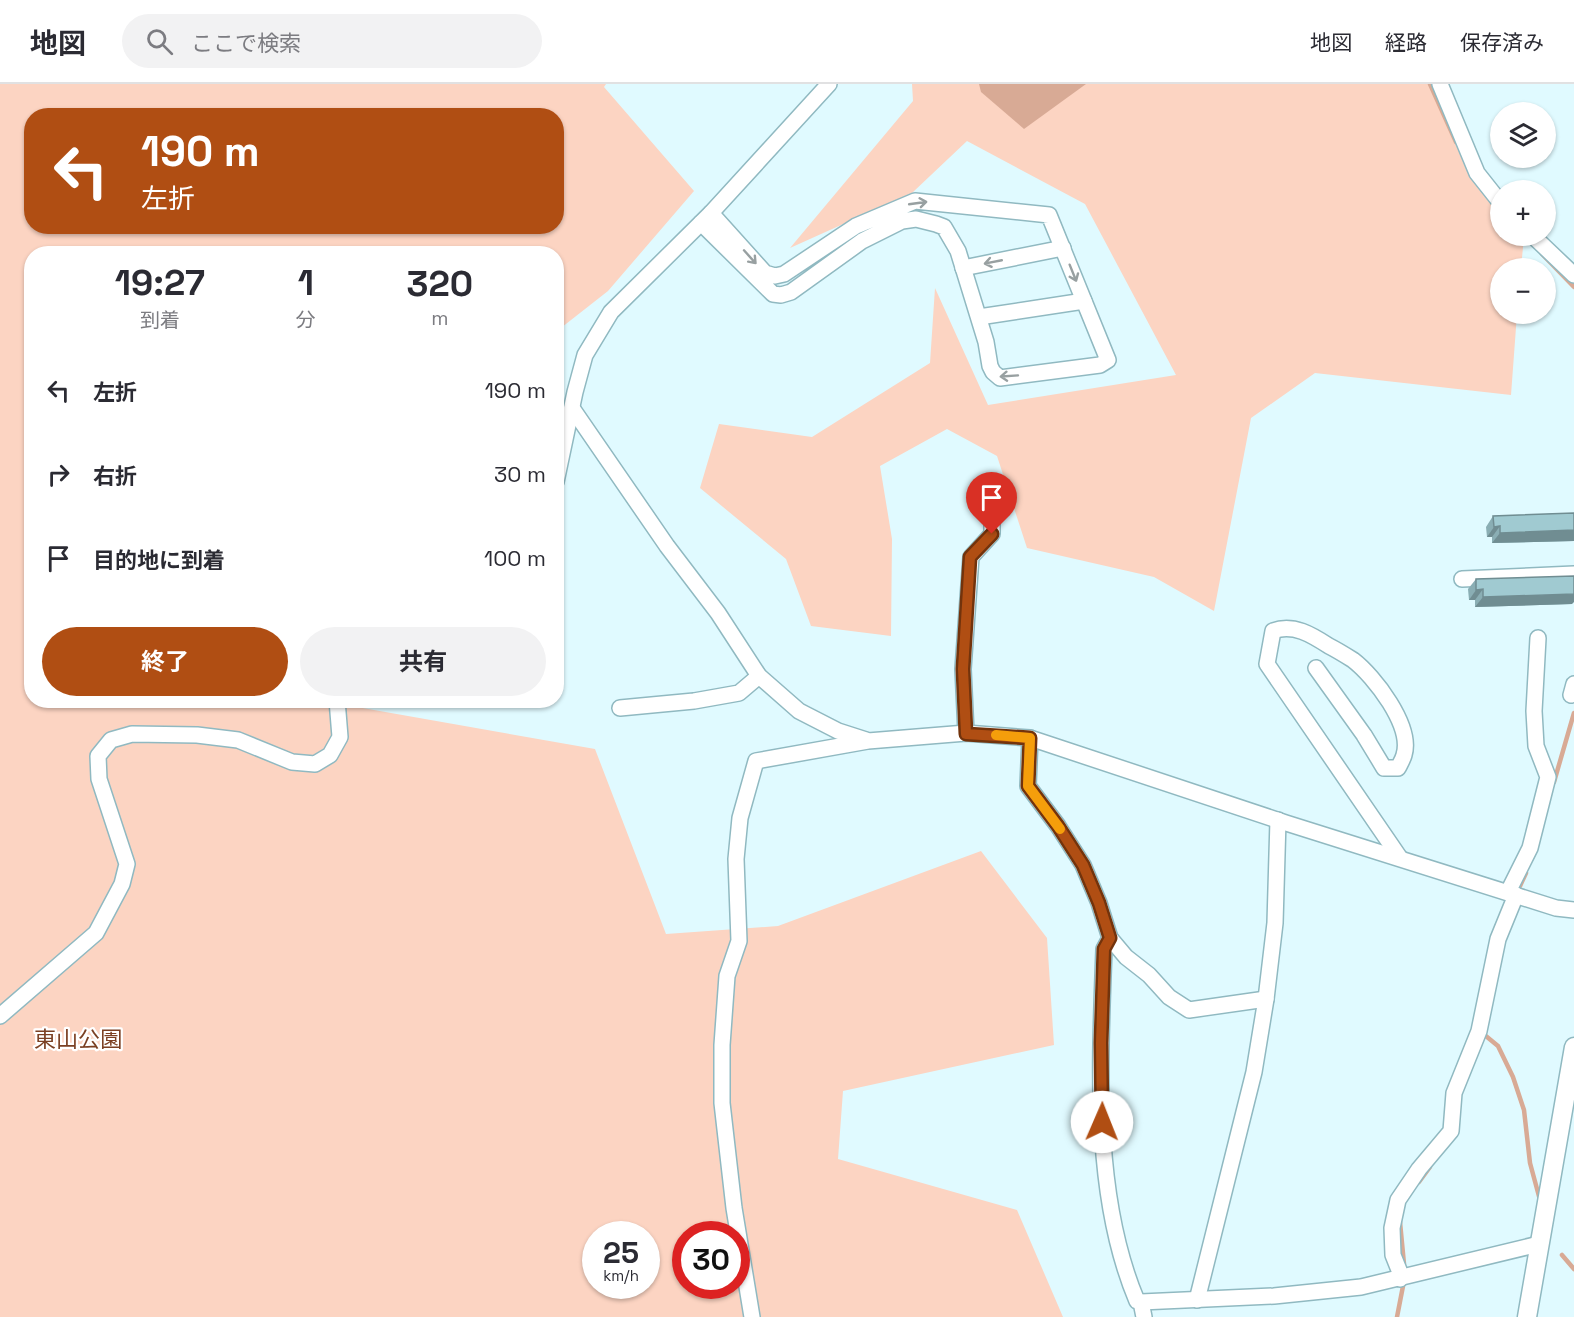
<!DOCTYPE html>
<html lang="ja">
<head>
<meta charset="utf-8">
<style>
	:root { --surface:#fff; --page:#f2f2f3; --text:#2b2b33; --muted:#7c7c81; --line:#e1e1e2; --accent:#b04e13 }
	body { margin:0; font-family:"Space Grotesk","Noto Sans JP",sans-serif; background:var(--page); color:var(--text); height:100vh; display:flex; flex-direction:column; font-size:22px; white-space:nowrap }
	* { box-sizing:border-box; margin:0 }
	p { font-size:20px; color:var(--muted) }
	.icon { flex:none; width:33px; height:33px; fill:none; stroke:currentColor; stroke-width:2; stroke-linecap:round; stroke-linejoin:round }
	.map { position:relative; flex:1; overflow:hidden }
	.side { position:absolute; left:24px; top:162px; width:540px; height:462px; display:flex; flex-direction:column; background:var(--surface); border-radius:24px; box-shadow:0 2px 4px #0004 }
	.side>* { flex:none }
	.banner { position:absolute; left:24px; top:24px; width:540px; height:126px; border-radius:24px; box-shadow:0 2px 4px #0004; background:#b04e13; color:#fff; overflow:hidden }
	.controls { position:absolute; left:1490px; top:18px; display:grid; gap:12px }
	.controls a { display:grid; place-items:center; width:66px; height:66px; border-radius:50%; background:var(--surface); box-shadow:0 2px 4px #0004; font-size:30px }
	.speed { position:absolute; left:582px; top:1137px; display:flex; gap:12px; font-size:30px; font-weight:700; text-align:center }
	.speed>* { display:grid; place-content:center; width:78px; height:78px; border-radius:50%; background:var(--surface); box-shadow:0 2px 4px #0004; line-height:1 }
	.speed small { font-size:15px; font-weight:400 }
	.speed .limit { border:9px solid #d22; background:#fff; color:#111 }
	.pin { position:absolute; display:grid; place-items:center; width:51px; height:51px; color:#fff; margin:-62px -26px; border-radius:50% 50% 50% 0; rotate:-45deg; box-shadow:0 0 6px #0007 }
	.pin .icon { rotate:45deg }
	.me { position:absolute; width:66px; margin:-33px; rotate:1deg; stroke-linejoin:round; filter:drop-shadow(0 0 4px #0008) }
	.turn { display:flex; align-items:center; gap:21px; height:126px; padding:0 18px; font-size:27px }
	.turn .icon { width:78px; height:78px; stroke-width:2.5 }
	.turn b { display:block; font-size:42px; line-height:51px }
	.eta { display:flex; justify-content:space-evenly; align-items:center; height:102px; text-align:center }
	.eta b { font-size:36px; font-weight:700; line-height:42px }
	.cta { display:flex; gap:12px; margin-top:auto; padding:12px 18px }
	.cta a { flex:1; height:69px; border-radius:36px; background:var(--accent); color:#fff; font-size:24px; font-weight:700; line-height:69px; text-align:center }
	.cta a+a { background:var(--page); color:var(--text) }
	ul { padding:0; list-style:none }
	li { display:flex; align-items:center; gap:18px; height:84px; padding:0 18px }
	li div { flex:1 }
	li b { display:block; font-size:22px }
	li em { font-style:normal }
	header { display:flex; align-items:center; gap:36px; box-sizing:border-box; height:84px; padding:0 30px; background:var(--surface); border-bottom:2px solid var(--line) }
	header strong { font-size:28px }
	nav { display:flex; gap:33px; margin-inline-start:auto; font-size:21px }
	.search { width:420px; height:54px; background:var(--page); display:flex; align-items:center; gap:15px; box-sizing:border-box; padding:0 21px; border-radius:33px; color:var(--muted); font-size:22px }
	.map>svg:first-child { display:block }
	.green { fill:#fcd4c2; fill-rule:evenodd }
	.water { fill:#d8aa95 }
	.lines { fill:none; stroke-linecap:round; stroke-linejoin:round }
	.stream { stroke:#d8aa95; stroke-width:4.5 }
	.minor-casing { stroke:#90b9c1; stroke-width:18 }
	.major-casing { stroke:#90b9c1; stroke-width:21 }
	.minor { stroke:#fff; stroke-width:15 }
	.major { stroke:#fff; stroke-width:18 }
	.wall { fill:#8aaeb4 }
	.shaded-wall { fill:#708d92 }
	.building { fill:#a0cad1; stroke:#708d92; stroke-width:1.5 }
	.oneway { stroke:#98a0a1 }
	.route-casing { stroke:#72330c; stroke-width:15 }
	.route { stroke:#b04e13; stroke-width:10 }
	.slow { stroke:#f59e0b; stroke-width:10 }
	.labels { text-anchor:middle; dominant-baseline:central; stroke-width:4.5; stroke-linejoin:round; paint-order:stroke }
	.park-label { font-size:22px; fill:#7b4023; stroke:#fff }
</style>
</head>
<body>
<header>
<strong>地図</strong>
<div class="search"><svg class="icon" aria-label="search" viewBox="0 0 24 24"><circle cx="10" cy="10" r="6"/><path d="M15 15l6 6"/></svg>ここで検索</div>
<nav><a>地図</a><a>経路</a><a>保存済み</a></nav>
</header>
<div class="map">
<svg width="1574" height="1233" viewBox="0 0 1574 1233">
	<rect width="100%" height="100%" fill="#e0faff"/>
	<!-- green -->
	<g class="green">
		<path d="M 0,0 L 606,0 L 604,3 L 694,107 L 608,207 L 557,247 L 556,170 L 32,170 L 32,616 L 323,617 L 595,665 L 666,850 L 778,842 L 981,767 L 1047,854 L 1054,961 L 843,1007 L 838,1075 L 1017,1126 L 1063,1233 L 0,1233 ZM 32,32 L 556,32 L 556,142 L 32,142 ZM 596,1150 L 646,1150 L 646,1202 L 596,1202 ZM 686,1150 L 736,1150 L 736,1202 L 686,1202 Z"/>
		<polygon points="912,0 1432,0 1472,92 1500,125 1500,152 1524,153 1521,184 1500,184 1500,230 1517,230 1511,311 1315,289 1251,334 1214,527 1154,493 1027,464 997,372 947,345 880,382 892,455 891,552 811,542 786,475 700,404 719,340 812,353 930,279 935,204 988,321 1176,291 1085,120 967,57 912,109 790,164 913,17"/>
	</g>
	<!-- water -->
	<polygon class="water" points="979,0 1086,0 1024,45 981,8"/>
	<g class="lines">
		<!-- stream -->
		<g class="stream">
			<polyline points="1430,0 1456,58"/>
			<polyline points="1542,170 1574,203"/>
			<polyline points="1554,698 1574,629"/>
			<polyline points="1520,802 1526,789"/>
			<polyline points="1481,948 1498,962 1513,993 1524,1026 1530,1079 1540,1116"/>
			<polyline points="1419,1098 1430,1083"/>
			<polyline points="1400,1138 1404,1180"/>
			<polyline points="1562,1171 1574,1185"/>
			<polyline points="1397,1233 1404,1197"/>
		</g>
		<defs>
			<g id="minor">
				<polyline points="1440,0 1477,89 1500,118"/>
				<polyline points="701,139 773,210 781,211 791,208 862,157 902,137 916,135 936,140 944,143 958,167 986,258 990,282 993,288 1000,294 1100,281 1108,276 1049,131 915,117 856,142 784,190 775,192 765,189 711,129"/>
				<polyline points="1533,152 1574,191"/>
				<polyline points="963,184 1063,164"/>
				<polyline points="979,233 1084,217"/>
				<polyline points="572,324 667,462 718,529 759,592 799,627 838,647 866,656"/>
				<polyline points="556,398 575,308 585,271 611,228 711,129 829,0"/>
				<polyline points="1462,495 1574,490"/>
				<path d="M 1316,584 L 1364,651 L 1384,684 L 1398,684 C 1400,680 1403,675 1404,671 C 1413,642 1374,592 1353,576 C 1345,571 1337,566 1329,562 C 1312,551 1293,539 1273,547 L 1267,580 L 1400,774"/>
				<polyline points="1571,611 1574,600"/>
				<polyline points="620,624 694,617 739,609 759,592"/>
				<polyline points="966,649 963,585 971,473 992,450 992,429"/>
				<path d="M 1030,654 L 1028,702 L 1058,742 L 1083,781 L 1099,819 L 1110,854 L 1104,865 C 1100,978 1092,1111 1137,1217 L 1141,1218 L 1144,1233"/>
				<polyline points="1508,808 1530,764 1548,693 1536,662 1534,627 1538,554"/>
				<polyline points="1110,854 1126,873 1149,891 1169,913 1189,926 1266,915"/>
				<polyline points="0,932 96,849 122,800 127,780 99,695 98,672 111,656 132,650 197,651 238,656 292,678 315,680 330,671 340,653 337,616"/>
				<polyline points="1400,1195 1399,1186 1393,1171 1392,1144 1398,1116 1419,1085 1451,1047 1454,1009 1479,947 1498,855 1516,811"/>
				<polyline points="1197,1216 1254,988 1266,915 1275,839 1278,736"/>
				<polyline points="1141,1218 1274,1212 1361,1203 1539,1160"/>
				<polyline points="752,1233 734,1124 722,1019 722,961 727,892 739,857 736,775 740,734 756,677 868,657 966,649 1030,654 1286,739 1556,824 1574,826"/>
			</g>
			<polyline id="major" points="1527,1233 1574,963"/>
		</defs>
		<!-- minor casing -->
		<use href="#minor" class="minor-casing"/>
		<!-- major casing -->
		<use href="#major" class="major-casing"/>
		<!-- minor -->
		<use href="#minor" class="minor"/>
		<!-- major -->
		<use href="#major" class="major"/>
	</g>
	<!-- wall -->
	<g class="wall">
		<polygon points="1574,429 1574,457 1492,459 1492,453 1487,453 1486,443 1493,432"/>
		<polygon points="1476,495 1572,520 1475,523 1475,516 1469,516 1468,505"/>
	</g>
	<!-- shaded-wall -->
	<g class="shaded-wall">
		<polygon points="1500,442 1492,453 1487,453 1494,443"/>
		<polygon points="1574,446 1574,457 1492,459 1500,449"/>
		<polygon points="1483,505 1475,516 1469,516 1476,506"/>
		<polygon points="1574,510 1574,518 1572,520 1475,523 1483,513"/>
	</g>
	<!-- building -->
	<g class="building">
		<polygon points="1574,429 1574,446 1500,449 1500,442 1494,443 1493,432"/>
		<polygon points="1574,492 1574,510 1483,513 1483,505 1476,506 1476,495"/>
	</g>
	<!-- one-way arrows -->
	<defs><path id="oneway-shaft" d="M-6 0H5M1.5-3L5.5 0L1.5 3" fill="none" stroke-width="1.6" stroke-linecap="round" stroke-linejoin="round" transform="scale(1.5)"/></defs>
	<g class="oneway">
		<use href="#oneway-shaft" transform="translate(918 119) rotate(-8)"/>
		<use href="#oneway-shaft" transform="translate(750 173) rotate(48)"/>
		<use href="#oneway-shaft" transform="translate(993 178) rotate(169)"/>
		<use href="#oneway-shaft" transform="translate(1073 189) rotate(68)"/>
		<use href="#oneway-shaft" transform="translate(1009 292) rotate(176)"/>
	</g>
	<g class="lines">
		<defs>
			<polyline id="route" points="992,450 970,473 963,585 966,650 1030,654 1028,702 1058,742 1083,781 1099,819 1110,854 1104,865 1101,959 1102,1038"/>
		</defs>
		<!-- route casing -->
		<use href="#route" class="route-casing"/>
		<!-- route -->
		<use href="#route" class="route"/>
		<!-- slow -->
		<polyline class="slow" points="996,651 1030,654 1028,702 1060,745"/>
	</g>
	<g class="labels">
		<!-- park labels -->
		<g class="park-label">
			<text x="78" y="955">東山公園</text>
		</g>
	</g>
</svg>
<div class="controls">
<a><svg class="icon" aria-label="layers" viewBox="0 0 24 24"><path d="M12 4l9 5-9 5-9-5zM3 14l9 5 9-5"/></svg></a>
<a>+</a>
<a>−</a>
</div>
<div class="speed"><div>25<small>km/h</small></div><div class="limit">30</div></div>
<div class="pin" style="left:992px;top:450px;background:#d93025"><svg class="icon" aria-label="arrive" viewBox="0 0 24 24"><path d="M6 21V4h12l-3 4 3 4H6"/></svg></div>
<svg class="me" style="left:1102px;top:1038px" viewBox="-20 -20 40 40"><circle r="19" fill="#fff"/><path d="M0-13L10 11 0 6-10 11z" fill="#b04e13"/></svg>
<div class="banner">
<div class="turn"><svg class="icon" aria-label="left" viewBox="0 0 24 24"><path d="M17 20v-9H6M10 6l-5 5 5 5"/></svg><div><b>190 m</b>左折</div></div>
</div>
<section class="side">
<div class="eta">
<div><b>19:27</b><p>到着</p></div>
<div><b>1</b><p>分</p></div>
<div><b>320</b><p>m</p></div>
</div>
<ul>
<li><svg class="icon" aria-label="left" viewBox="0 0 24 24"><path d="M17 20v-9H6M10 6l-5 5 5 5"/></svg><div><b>左折</b></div><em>190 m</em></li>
<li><svg class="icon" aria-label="right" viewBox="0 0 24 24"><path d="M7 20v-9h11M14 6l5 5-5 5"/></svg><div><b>右折</b></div><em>30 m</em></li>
<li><svg class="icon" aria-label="arrive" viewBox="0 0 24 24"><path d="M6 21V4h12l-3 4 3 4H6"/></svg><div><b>目的地に到着</b></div><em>100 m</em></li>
</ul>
<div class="cta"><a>終了</a><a>共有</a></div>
</section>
</div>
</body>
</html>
